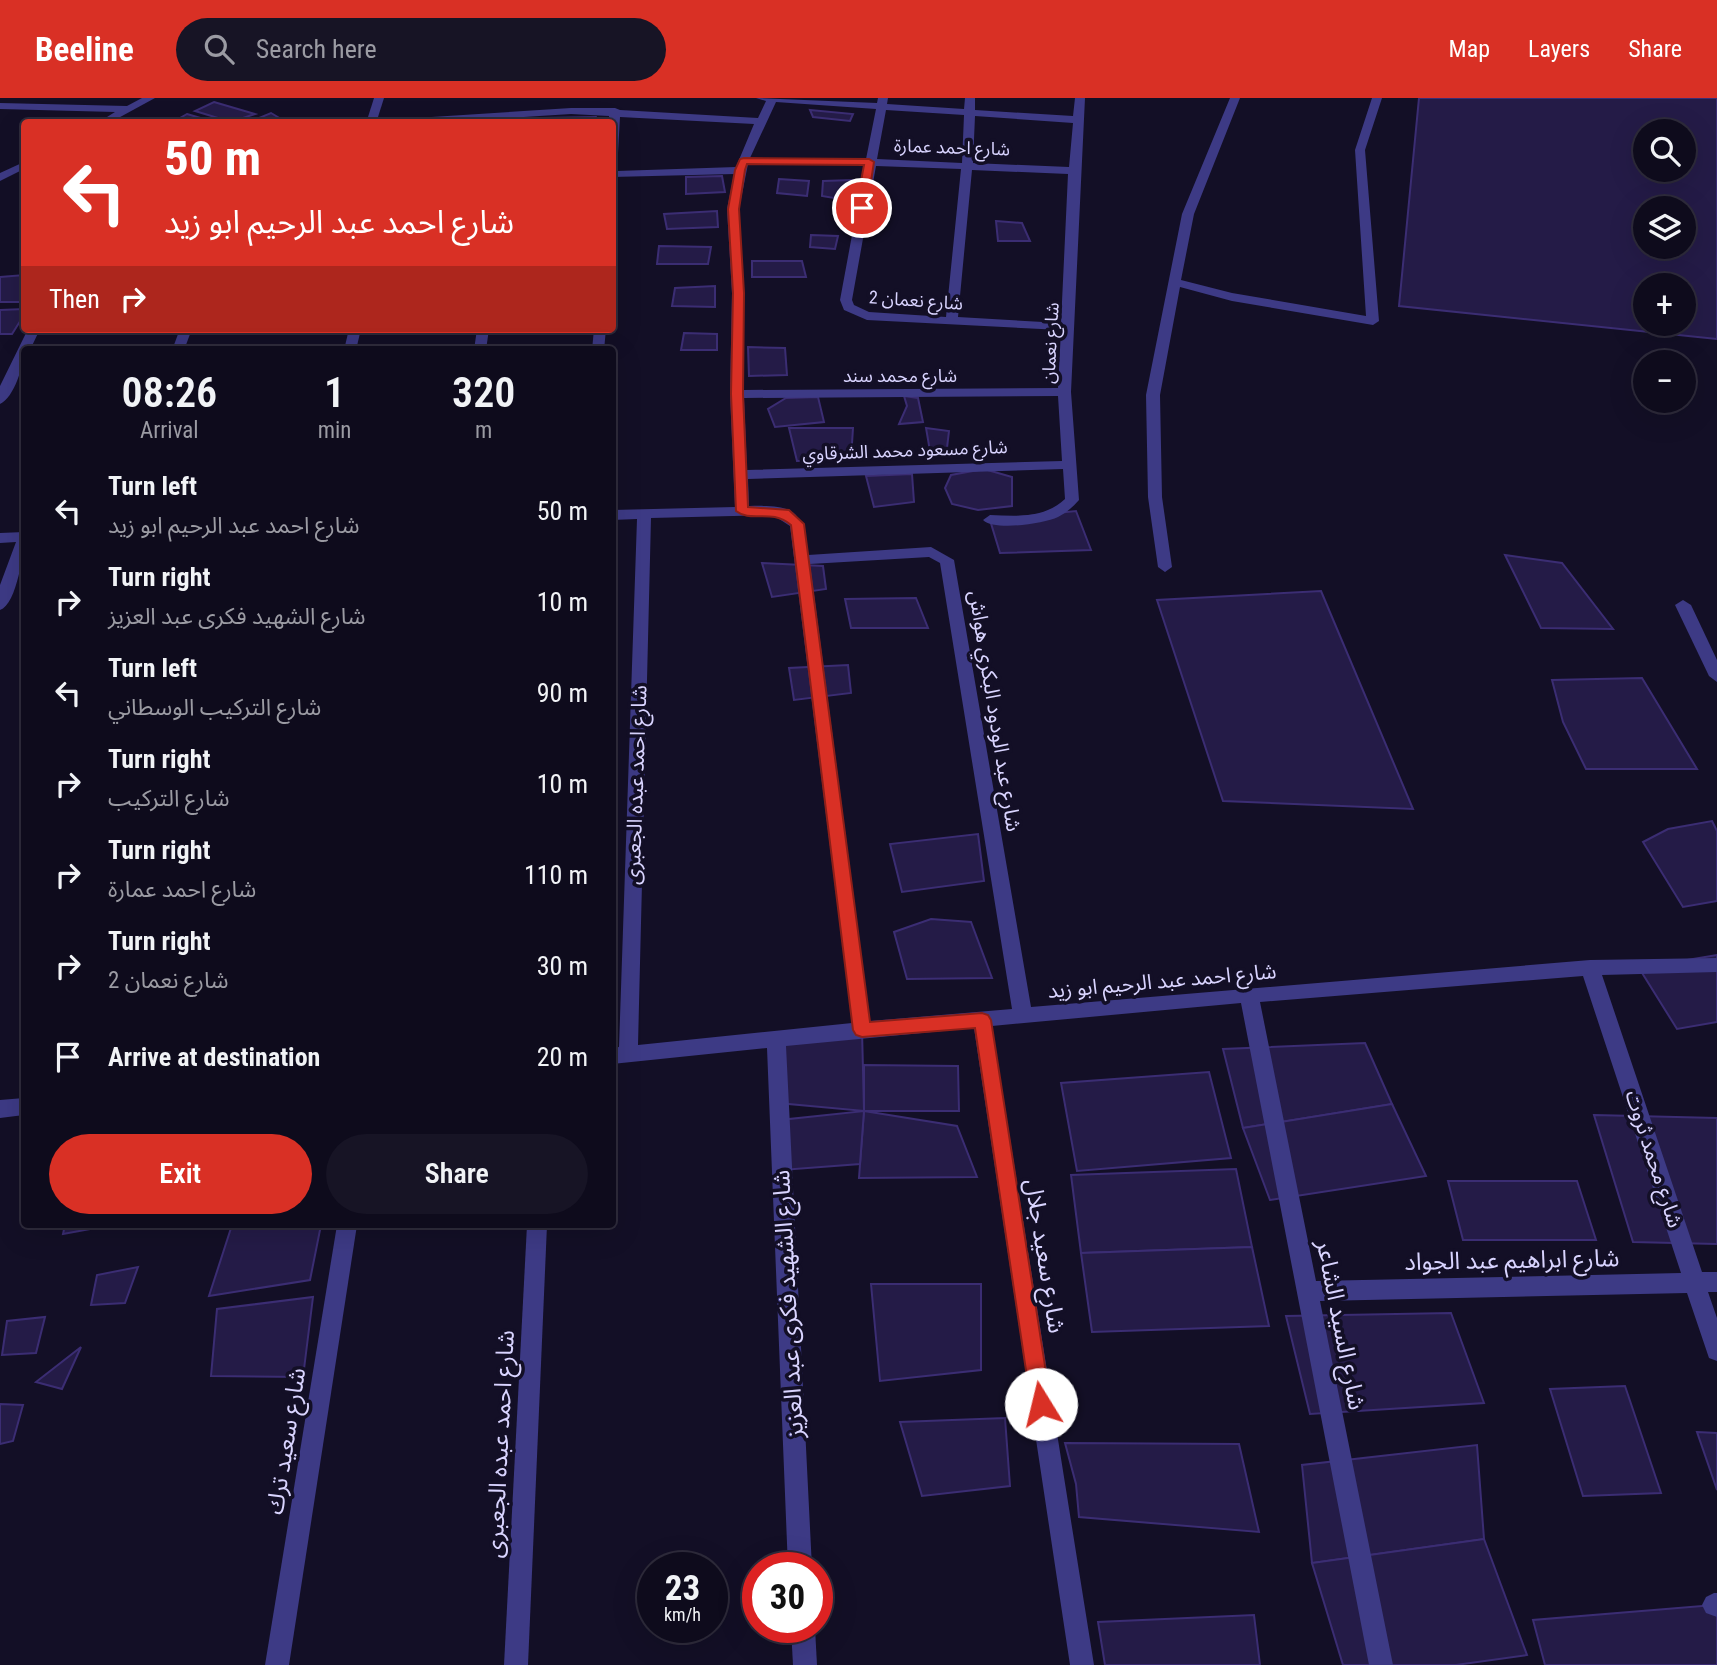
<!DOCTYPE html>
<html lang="en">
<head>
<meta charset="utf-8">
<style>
	:root { --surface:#0e0b1c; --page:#171425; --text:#f1f3f6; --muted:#9b9ba3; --line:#2e2b3b; --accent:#d93025 }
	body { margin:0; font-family:"Roboto Condensed","Noto Sans Arabic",sans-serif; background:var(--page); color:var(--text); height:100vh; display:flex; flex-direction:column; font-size:26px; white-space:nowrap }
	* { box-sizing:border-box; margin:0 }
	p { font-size:23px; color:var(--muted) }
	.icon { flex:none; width:38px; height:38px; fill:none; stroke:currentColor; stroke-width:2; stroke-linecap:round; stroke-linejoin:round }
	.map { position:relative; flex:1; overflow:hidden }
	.details { position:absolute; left:21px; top:248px; width:595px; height:882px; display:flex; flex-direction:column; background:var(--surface); border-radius:7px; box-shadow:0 7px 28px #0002,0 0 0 2px var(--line) }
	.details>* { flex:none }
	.top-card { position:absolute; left:21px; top:21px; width:595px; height:214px; border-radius:7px; box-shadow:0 7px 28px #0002,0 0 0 2px var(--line); background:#d93025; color:#fff; overflow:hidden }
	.fabs { position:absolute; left:1633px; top:21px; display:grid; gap:14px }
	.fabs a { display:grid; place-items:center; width:63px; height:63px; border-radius:50%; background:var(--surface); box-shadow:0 7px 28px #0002,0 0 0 2px var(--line); font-size:35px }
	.speed { position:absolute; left:637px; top:1454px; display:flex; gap:14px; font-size:35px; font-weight:700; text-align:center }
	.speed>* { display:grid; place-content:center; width:91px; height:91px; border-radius:50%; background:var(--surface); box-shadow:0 7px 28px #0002,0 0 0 2px var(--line); line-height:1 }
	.speed small { font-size:18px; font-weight:400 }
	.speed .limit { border:10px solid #d22; background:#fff; color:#111 }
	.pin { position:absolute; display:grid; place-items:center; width:60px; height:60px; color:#fff; margin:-30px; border:4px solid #fff; border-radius:50%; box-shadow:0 2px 7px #0007 }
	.me { position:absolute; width:77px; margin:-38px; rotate:351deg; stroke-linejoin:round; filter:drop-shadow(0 0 5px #0008) }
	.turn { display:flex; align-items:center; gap:24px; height:147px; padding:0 28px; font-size:32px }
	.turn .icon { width:91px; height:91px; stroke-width:2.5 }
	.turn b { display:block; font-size:49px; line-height:60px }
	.then { display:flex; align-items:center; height:66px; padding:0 28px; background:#0003; gap:14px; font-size:26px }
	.eta { display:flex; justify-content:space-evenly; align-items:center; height:119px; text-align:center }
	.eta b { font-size:42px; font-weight:600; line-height:49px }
	.cta { display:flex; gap:14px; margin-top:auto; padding:14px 28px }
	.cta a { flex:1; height:80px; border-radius:42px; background:var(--accent); color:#fff; font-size:28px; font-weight:600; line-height:80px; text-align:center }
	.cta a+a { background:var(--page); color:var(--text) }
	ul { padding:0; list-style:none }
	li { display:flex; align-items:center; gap:21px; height:91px; padding:0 28px }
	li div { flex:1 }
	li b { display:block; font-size:26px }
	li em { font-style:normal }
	header { display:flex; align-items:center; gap:42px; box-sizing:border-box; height:98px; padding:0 35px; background:var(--accent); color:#fff }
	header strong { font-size:33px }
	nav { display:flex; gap:38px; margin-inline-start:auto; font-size:24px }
	.search { width:490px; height:63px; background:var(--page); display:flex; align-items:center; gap:18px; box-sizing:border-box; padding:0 24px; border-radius:38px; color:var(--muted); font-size:26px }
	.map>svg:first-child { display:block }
	.building { fill:#241b47; stroke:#3b2d73; stroke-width:2; fill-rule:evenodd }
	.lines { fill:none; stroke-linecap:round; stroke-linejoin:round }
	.service { fill:#3d3a85; fill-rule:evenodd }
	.minor { fill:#3d3a85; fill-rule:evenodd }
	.route { fill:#d93025; stroke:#8d1f18; stroke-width:2 }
	.labels { text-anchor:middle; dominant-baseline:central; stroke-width:7; stroke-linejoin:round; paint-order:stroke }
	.far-street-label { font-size:18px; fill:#d9d4ff; stroke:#130f26 }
	.street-label { font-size:21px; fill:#d9d4ff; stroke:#130f26 }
	.near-street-label { font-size:24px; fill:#d9d4ff; stroke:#130f26 }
</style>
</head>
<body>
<header>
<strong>Beeline</strong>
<div class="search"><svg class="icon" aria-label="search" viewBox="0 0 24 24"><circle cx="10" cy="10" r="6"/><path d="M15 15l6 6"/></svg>Search here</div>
<nav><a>Map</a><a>Layers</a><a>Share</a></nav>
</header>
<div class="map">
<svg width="1717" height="1567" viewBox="0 0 1717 1567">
	<rect width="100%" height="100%" fill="#130f26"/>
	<!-- building -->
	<g class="building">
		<path d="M 1419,0 L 1717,0 L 1717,241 L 1399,208 ZM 1645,33 L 1684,33 L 1684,72 L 1645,72 ZM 1645,110 L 1684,110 L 1684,149 L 1645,149 ZM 1645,187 L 1684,187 L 1684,226 L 1645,226 Z"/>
		<polygon points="214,4 255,16 231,24 195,13"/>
		<polygon points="810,12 853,16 850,23 813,19"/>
		<polygon points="271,15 281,21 273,24 254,22"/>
		<polygon points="187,16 214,24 173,24"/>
		<polygon points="596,19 598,24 544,24 543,20"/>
		<polygon points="722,78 725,94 686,96 686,79"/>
		<polygon points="779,81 809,83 807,98 777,95"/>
		<polygon points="853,82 852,103 822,98 823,83"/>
		<polygon points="717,113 718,129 667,131 664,116"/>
		<polygon points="996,123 1022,125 1030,143 998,143"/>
		<polygon points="811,137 838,138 835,151 810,149"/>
		<polygon points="659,148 711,149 708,166 657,166"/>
		<polygon points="752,163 802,163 806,179 752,179"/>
		<polygon points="24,177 24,204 0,204 0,179"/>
		<polygon points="715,188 715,209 672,208 675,190"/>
		<polygon points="24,211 24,217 12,236 0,236 0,212"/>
		<polygon points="684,235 717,236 717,252 681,252"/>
		<polygon points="748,249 785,250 787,277 749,278"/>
		<polygon points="904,298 918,300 923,324 899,326 907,308"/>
		<polygon points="818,299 824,324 775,329 768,311 786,300"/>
		<polygon points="789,330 853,330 851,361 797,363"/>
		<polygon points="926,330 949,333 946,358 931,359"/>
		<polygon points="984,371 1012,379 1012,408 978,412 952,406 945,390 951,377"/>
		<polygon points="912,376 914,404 874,409 866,378"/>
		<polygon points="1076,413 1091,452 1000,455 990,422"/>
		<polygon points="1505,457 1562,465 1613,531 1541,530"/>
		<polygon points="762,465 823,468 826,491 772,499"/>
		<polygon points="1321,493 1413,711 1223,703 1157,502"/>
		<polygon points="916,500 928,530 851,530 845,501"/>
		<polygon points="848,567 851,595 794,602 789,570"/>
		<polygon points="1642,580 1697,671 1586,671 1563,624 1552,582"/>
		<polygon points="1712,723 1717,733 1717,803 1683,809 1643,744 1668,731"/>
		<polygon points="978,736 984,783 902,794 890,746"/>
		<polygon points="931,821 971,824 992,880 907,881 894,834"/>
		<polygon points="1717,857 1717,924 1677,931 1639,870"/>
		<polygon points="862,932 864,1013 778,1005 776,942"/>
		<polygon points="1365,945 1392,1006 1243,1030 1223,951"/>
		<polygon points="864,967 958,968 959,1013 864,1013"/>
		<polygon points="1209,974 1231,1060 1077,1073 1061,985"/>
		<polygon points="1392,1006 1426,1078 1270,1102 1243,1030"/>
		<polygon points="864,1013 957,1028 977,1079 859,1080"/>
		<polygon points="864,1013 860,1066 782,1072 780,1022"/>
		<polygon points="1594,1017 1717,1020 1717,1146 1633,1144"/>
		<polygon points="1236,1071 1252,1149 1081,1155 1071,1077"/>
		<polygon points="1448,1083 1577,1083 1596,1142 1463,1142"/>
		<polygon points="65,1127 112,1127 63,1136"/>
		<polygon points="232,1127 321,1127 310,1182 209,1198"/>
		<polygon points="1252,1149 1269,1228 1092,1234 1081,1155"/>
		<polygon points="138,1169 125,1205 91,1207 97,1177"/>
		<polygon points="871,1186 981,1186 981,1272 880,1283"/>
		<polygon points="313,1199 303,1279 211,1278 217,1211"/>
		<polygon points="1451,1215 1484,1305 1310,1316 1286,1218"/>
		<polygon points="45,1219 36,1255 2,1257 7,1223"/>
		<polygon points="81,1249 62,1291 36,1284"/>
		<polygon points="1625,1288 1661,1395 1583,1398 1550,1291"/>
		<polygon points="0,1306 23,1307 13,1343 0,1346"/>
		<polygon points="1005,1320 1010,1388 922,1398 900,1324"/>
		<polygon points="1697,1334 1717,1335 1717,1392"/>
		<polygon points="1065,1345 1239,1346 1259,1434 1079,1419 1076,1386"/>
		<polygon points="1477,1347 1484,1441 1312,1465 1302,1367"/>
		<polygon points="1484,1441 1527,1557 1456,1567 1343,1567 1312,1465"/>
		<polygon points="1714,1507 1717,1517 1717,1567 1545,1567 1533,1522"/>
		<polygon points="1254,1517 1260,1567 1105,1567 1098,1524"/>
	</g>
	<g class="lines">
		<!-- service -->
		<polygon class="service" points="1230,0 1240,0 1194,116 1181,182 1232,195 1366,218 1355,52 1372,0 1382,0 1365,52 1379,223 1373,227 1232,203 1180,189 1160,297 1162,399 1172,469 1165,474 1158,469 1148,399 1146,297 1182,116"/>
		<!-- minor -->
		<g class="minor">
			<polygon points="142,0 155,0 111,24 99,24 115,14 0,11 0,5 127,8"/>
			<polygon points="374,0 384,0 378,19 373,22 368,19"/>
			<path d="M 756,0 L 877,5 L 878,0 L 888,0 L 887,6 L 964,11 L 965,0 L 975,0 L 975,12 L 1073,18 L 1075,0 L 1085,0 L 1071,294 L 1079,402 C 1073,409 1066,415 1058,419 C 1043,426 994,433 983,422 L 990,417 C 1017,418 1043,421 1065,401 L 1063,371 L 748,381 L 749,408 C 795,407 802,411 808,457 L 931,449 L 954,462 L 1031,909 L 1590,862 L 1717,860 L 1717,874 L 1602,877 L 1702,1174 L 1717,1174 L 1717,1194 L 1708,1194 L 1717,1220 L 1717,1263 L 1709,1260 L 1687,1195 L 1320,1203 L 1393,1567 L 1369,1567 L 1241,905 L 992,928 L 1094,1567 L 1070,1567 L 974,930 L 786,948 L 812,1470 L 788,1470 L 767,950 L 612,966 L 612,950 L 619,949 L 637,421 L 612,422 L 612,412 L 735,409 L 730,296 L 732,195 L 727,111 L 734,76 L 612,79 L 612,24 L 609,24 L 609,18 L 571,16 L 442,24 L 411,23 L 416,20 L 571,10 L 615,10 L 620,12 L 758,20 L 766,3 ZM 776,4 L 876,11 L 866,61 L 750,60 ZM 886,12 L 964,17 L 962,65 L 877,61 ZM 975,18 L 1073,25 L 1069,69 L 973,65 ZM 620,19 L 754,26 L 736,69 L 617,73 ZM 748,66 L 865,67 L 840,202 L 844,212 L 867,222 L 1061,232 L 1058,290 L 744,292 L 744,195 L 739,111 ZM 876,68 L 961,71 L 946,219 L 869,214 L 854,207 L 852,202 ZM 972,72 L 1068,76 L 1061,225 L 958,219 ZM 1058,298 L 1062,363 L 747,372 L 744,300 ZM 773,417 L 790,428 L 852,925 L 638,947 L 651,420 ZM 929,459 L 940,465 L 1012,911 L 870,923 L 810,466 ZM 1583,878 L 1681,1175 L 1316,1183 L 1260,904 Z"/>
			<polygon points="24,64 24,71 0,83 0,75"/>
			<path d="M 28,231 L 40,231 L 30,252 L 24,252 C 24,267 14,300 0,306 L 0,288 Z"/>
			<polygon points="180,231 192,231 184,252 172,252"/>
			<polygon points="349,231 361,231 356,252 344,252"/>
			<polygon points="477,231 489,231 486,252 474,252"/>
			<polygon points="594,231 606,231 604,252 592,252"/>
			<path d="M 24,434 C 25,450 17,507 0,512 L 0,487 L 16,444 L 0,445 L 0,435 Z"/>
			<polygon points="1683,502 1691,507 1717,562 1717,584 1709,578 1675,507"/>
			<polygon points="24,1000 24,1017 0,1020 0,1002"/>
			<polygon points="337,1127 357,1127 289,1567 265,1567"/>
			<polygon points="527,1127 547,1127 528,1567 504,1567"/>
			<polygon points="1714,1495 1717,1495 1717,1519 1706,1515 1702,1507 1706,1499"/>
			<polygon points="791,1530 815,1530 817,1567 793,1567"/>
		</g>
	</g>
	<!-- route -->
	<path class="route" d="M 744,60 L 869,61 L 874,64 L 867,110 L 862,113 L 856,110 L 864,67 L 747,66 L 745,72 L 739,111 L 744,195 L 743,296 L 748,409 L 789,412 L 804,426 L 870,924 L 982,915 L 988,917 L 991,922 L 1051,1306 L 1048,1313 L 1041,1316 L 1034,1313 L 1031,1306 L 975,930 L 862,939 L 856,937 L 853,932 L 791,427 C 771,410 751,425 736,413 L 731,296 L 733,195 L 728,111 L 735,72 L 740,61 Z"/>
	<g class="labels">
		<!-- far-street labels -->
		<g class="far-street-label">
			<text transform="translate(952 49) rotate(2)">شارع احمد عمارة</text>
			<text transform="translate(916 202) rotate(4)">شارع نعمان 2</text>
			<text transform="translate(1050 245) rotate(-87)">شارع نعمان</text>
			<text x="900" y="277">شارع محمد سند</text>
			<text transform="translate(905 352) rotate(-2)">شارع مسعود محمد الشرقاوي</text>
		</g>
		<!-- street labels -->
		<g class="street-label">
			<text transform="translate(995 613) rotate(81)">شارع عبد الودود البكري هواش</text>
			<text transform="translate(636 687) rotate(-88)">شارع احمد عبده الجعبرى</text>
			<text transform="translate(1162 883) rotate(-5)">شارع احمد عبد الرحيم ابو زيد</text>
			<text transform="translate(1654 1061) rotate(72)">شارع محمد ثروت</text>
		</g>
		<!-- near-street labels -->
		<g class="near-street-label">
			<text transform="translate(1045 1158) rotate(81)">شارع سعيد جلال</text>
			<text transform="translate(1512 1162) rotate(-1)">شارع ابراهيم عبد الجواد</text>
			<text transform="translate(788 1206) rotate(-93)">شارع الشهيد فكرى عبد العزيز</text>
			<text transform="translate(1341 1227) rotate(79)">شارع السيد الشاعر</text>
			<text transform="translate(286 1343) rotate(-81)">شارع سعيد ترك</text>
			<text transform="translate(500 1346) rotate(-87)">شارع احمد عبده الجعبرى</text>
		</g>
	</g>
</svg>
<div class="fabs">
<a><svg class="icon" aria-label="search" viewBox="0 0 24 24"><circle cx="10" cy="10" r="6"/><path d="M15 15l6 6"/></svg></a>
<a><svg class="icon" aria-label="layers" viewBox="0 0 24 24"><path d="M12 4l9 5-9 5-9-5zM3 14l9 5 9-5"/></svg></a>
<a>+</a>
<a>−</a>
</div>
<div class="speed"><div>23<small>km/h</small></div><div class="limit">30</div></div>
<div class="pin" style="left:862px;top:110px;background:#d93025"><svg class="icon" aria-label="arrive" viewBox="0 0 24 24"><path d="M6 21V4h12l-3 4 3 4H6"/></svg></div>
<svg class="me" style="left:1041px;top:1306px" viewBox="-20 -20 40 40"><circle r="19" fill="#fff"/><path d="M0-13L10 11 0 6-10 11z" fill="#d93025"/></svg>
<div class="top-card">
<div class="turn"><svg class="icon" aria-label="left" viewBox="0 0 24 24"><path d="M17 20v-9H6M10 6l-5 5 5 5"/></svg><div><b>50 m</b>شارع احمد عبد الرحيم ابو زيد</div></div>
<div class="then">Then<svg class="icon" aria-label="right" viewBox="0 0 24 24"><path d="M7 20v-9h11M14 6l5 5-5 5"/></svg></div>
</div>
<section class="details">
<div class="eta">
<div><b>08:26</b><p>Arrival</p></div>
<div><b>1</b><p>min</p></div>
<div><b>320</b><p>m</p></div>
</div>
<ul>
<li><svg class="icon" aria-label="left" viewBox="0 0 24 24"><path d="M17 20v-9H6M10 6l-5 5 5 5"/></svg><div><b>Turn left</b><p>شارع احمد عبد الرحيم ابو زيد</p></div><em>50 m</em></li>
<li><svg class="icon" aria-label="right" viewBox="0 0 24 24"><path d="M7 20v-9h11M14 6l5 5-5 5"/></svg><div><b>Turn right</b><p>شارع الشهيد فكرى عبد العزيز</p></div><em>10 m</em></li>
<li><svg class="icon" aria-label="left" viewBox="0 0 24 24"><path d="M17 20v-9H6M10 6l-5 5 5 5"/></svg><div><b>Turn left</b><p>شارع التركيب الوسطاني</p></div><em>90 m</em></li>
<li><svg class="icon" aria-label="right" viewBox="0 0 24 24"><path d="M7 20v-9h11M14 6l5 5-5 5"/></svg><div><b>Turn right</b><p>شارع التركيب</p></div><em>10 m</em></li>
<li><svg class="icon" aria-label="right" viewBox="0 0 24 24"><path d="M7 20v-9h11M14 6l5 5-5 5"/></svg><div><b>Turn right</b><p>شارع احمد عمارة</p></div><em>110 m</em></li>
<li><svg class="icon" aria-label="right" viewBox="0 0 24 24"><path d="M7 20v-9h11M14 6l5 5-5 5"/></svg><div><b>Turn right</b><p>شارع نعمان 2</p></div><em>30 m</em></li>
<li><svg class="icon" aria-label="arrive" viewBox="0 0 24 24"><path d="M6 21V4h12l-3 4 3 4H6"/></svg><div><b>Arrive at destination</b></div><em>20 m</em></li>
</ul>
<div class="cta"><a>Exit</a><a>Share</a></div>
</section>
</div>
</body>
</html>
